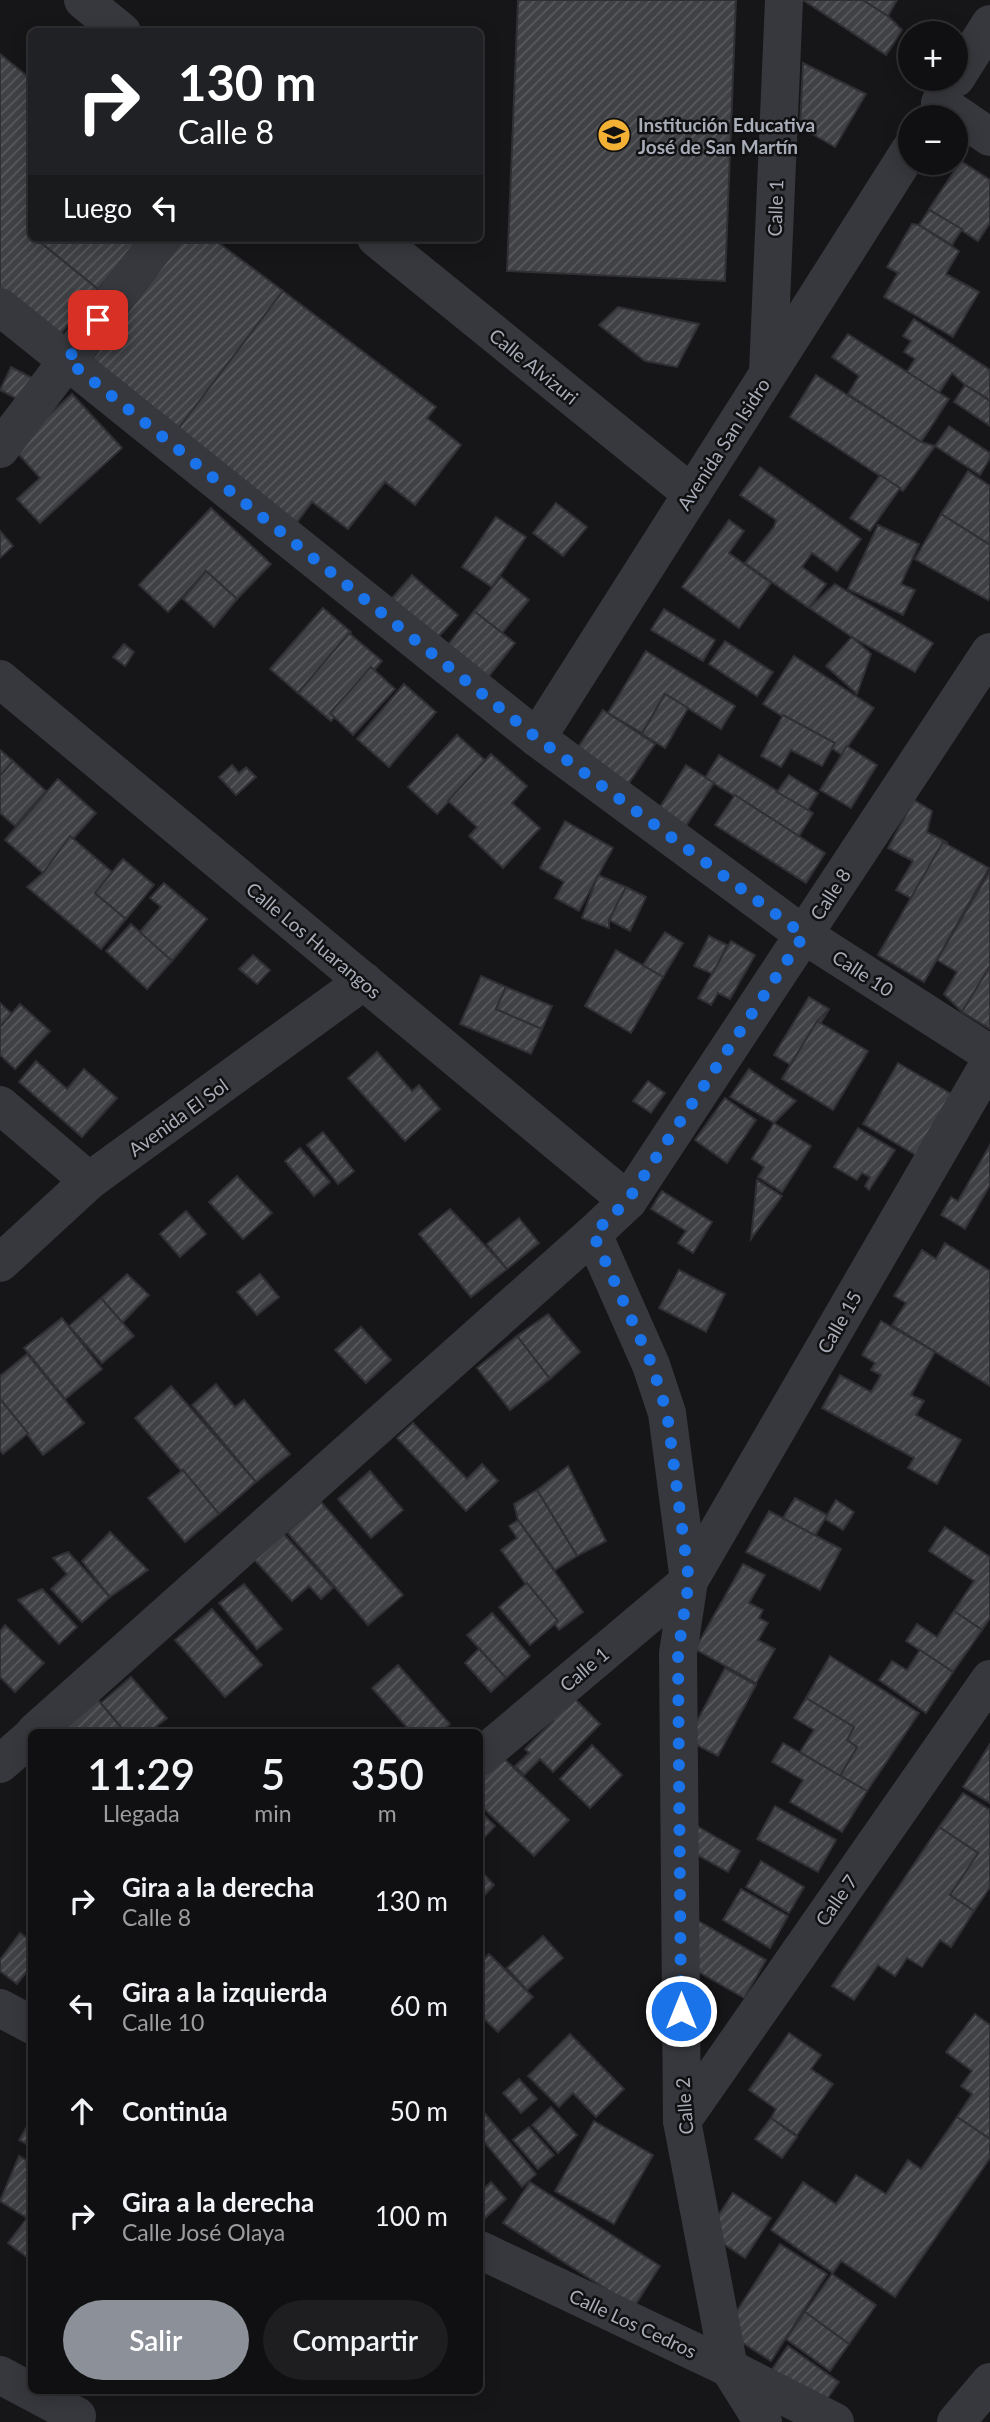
<!DOCTYPE html>
<html lang="es">
<head>
<meta charset="utf-8">
<style>
	:root { --surface:#101012; --page:#1e1e20; --text:#f1f3f6; --muted:#9c9d9f; --line:#303032; --accent:#8c9099 }
	body { margin:0; font-family:Lato,sans-serif; background:var(--page); color:var(--text); height:100vh; display:flex; flex-direction:column; font-size:26px; white-space:nowrap }
	* { box-sizing:border-box; margin:0 }
	p { font-size:23px; color:var(--muted) }
	.icon { flex:none; width:38px; height:38px; fill:none; stroke:currentColor; stroke-width:2; stroke-linecap:round; stroke-linejoin:round }
	.map { position:relative; flex:1; overflow:hidden }
	.details { position:absolute; left:28px; top:1729px; width:455px; height:665px; display:flex; flex-direction:column; background:var(--surface); border-radius:10px; box-shadow:0 4px 18px #0003,0 0 0 2px var(--line) }
	.details>* { flex:none }
	.guide { position:absolute; left:28px; top:28px; width:455px; height:214px; border-radius:10px; box-shadow:0 4px 18px #0003,0 0 0 2px var(--line); background:#202124; color:#fff; overflow:hidden }
	.controls { position:absolute; left:898px; top:21px; display:grid; gap:14px }
	.controls a { display:grid; place-items:center; width:70px; height:70px; border-radius:50%; background:var(--surface); box-shadow:0 4px 18px #0003,0 0 0 2px var(--line); font-size:35px }
	.pin { position:absolute; display:grid; place-items:center; width:60px; height:60px; color:#fff; margin:-30px; border-radius:14px; box-shadow:0 4px 10px #0006 }
	.me { position:absolute; width:77px; margin:-38px; rotate:0deg; stroke-linejoin:round; filter:drop-shadow(0 0 5px #0008) }
	.turn { display:flex; align-items:center; gap:24px; height:147px; padding:0 35px; font-size:32px }
	.turn .icon { width:91px; height:91px; stroke-width:2.5 }
	.turn b { display:block; font-size:49px; line-height:60px }
	.then { display:flex; align-items:center; height:66px; padding:0 35px; background:#0003; gap:14px; font-size:26px }
	.eta { display:flex; justify-content:space-evenly; align-items:center; height:119px; text-align:center }
	.eta b { font-size:42px; font-weight:600; line-height:49px }
	.action { display:flex; gap:14px; margin-top:auto; padding:14px 35px }
	.action a { flex:1; height:80px; border-radius:42px; background:var(--accent); color:#fff; font-size:28px; font-weight:600; line-height:80px; text-align:center }
	.action a+a { background:var(--page); color:var(--text) }
	ul { padding:0; list-style:none }
	li { display:flex; align-items:center; gap:21px; height:105px; padding:0 35px }
	li div { flex:1 }
	li b { display:block; font-size:26px }
	li em { font-style:normal }
	.map>svg:first-child { display:block }
	.building { fill:url(#building-hatch); stroke:#303034; stroke-width:2 }
	.lines { fill:none; stroke-linecap:round; stroke-linejoin:round }
	.street { stroke:#37383d; stroke-width:38 }
	.route { stroke:#1a73e8; stroke-width:12; stroke-dasharray:0 21.6 }
	.labels { text-anchor:middle; dominant-baseline:central; stroke-width:5; stroke-linejoin:round; paint-order:stroke }
	.poi-label { font-size:19px; font-weight:bold; fill:#a8adb8; stroke:#111113; text-anchor:start }
	.street-label { font-size:19px; fill:#a8adb8; stroke:#111113 }
</style>
</head>
<body>
<div class="map">
<svg width="990" height="2422" viewBox="0 0 990 2422">
	<defs>
		<pattern id="building-hatch" width="6" height="6" patternUnits="userSpaceOnUse" patternTransform="scale(1.75)"><rect width="6" height="6" fill="#404145"/><path d="M-1 1l2-2M0 6l6-6M5 7l2-2" fill="none" stroke="#595a5e"/></pattern>
	</defs>
	<rect width="100%" height="100%" fill="#161618"/>
	<!-- building -->
	<g class="building">
		<polygon points="518,0 736,0 725,281 507,271"/>
		<polygon points="803,0 863,0 888,16 902,30 886,55"/>
		<polygon points="863,0 897,0 888,16"/>
		<polygon points="0,54 32,80 32,238 42,238 39,241 98,289 58,337 0,290"/>
		<polygon points="803,63 866,94 835,147 800,127"/>
		<polygon points="961,161 990,180 990,223 978,241 929,209"/>
		<polygon points="929,210 962,229 952,245 919,225"/>
		<polygon points="912,224 919,225 959,251 946,274 979,292 953,337 884,297 898,273 887,267"/>
		<polygon points="42,238 142,238 98,289 39,241"/>
		<polygon points="184,238 212,238 283,291 172,437 84,370"/>
		<polygon points="283,291 436,407 427,418 461,445 415,505 385,482 348,529 312,502 292,529 172,437"/>
		<polygon points="618,307 699,324 677,367 645,361 599,325"/>
		<polygon points="914,319 990,370 990,400 965,385 952,373 939,393 907,372 915,359 904,352 911,341 903,336"/>
		<polygon points="848,334 949,399 921,442 848,394 859,376 832,357"/>
		<polygon points="11,367 34,379 23,402 0,390"/>
		<polygon points="816,375 921,442 935,446 903,491 790,417"/>
		<polygon points="965,385 990,401 990,426 954,402"/>
		<polygon points="72,394 122,448 40,523 17,499 40,478 13,448"/>
		<polygon points="949,426 990,453 990,458 980,475 935,446"/>
		<polygon points="760,467 861,539 837,571 812,553 802,567 826,584 809,608 745,563 774,527 776,520 740,495"/>
		<polygon points="968,471 990,486 990,545 941,514"/>
		<polygon points="880,475 900,488 870,531 850,518"/>
		<polygon points="556,503 587,527 563,556 533,533"/>
		<polygon points="211,508 271,564 237,599 206,571 168,612 139,585"/>
		<polygon points="941,514 990,545 990,596 988,600 915,559"/>
		<polygon points="496,517 526,537 492,587 462,567"/>
		<polygon points="729,520 744,531 729,553 771,583 739,628 682,587"/>
		<polygon points="878,525 919,544 901,584 915,590 903,615 848,589"/>
		<polygon points="0,531 13,546 0,558"/>
		<polygon points="206,571 237,599 214,627 183,599"/>
		<polygon points="412,575 458,615 431,645 386,605"/>
		<polygon points="501,577 529,600 502,633 474,611"/>
		<polygon points="835,584 933,643 915,672 852,637 809,608"/>
		<polygon points="323,608 351,632 298,693 270,669"/>
		<polygon points="664,609 715,640 703,661 651,630"/>
		<polygon points="474,611 515,643 482,685 441,654"/>
		<polygon points="349,633 382,661 331,721 298,693"/>
		<polygon points="852,637 871,654 857,694 826,666"/>
		<polygon points="725,641 773,672 757,696 709,664"/>
		<polygon points="124,644 134,652 125,666 113,657"/>
		<polygon points="646,651 735,706 721,729 665,694 642,733 608,713"/>
		<polygon points="794,656 874,708 842,755 763,704"/>
		<polygon points="371,667 395,689 353,735 330,713"/>
		<polygon points="404,684 436,712 389,767 357,739"/>
		<polygon points="665,694 688,708 665,748 642,734"/>
		<polygon points="603,710 655,744 621,795 569,761"/>
		<polygon points="783,715 835,743 822,766 791,750 781,767 761,756"/>
		<polygon points="457,735 486,761 437,814 408,787"/>
		<polygon points="847,746 877,765 851,808 820,790"/>
		<polygon points="0,750 13,761 0,776"/>
		<polygon points="491,754 527,786 512,803 540,828 503,868 469,836 477,827 448,801"/>
		<polygon points="719,755 813,813 799,836 705,778"/>
		<polygon points="13,761 46,791 15,826 0,813 0,776"/>
		<polygon points="232,765 239,773 246,767 256,777 236,795 219,777"/>
		<polygon points="686,765 714,783 684,829 657,812"/>
		<polygon points="789,775 818,793 808,810 777,792"/>
		<polygon points="58,779 96,813 43,873 5,840"/>
		<polygon points="735,795 825,853 806,883 715,825"/>
		<polygon points="914,800 932,811 927,832 948,843 943,842 916,901 896,890 913,861 888,848"/>
		<polygon points="565,821 613,848 579,911 555,898 564,882 540,868"/>
		<polygon points="70,836 112,872 95,893 126,919 101,949 27,887 43,873"/>
		<polygon points="943,842 989,868 924,982 878,955"/>
		<polygon points="123,859 154,885 126,919 95,893"/>
		<polygon points="990,871 990,967 962,1012 944,994 957,972 937,960"/>
		<polygon points="598,875 626,887 609,920 609,928 582,918"/>
		<polygon points="164,883 207,919 172,961 139,933 161,907 150,898"/>
		<polygon points="626,887 646,897 630,931 609,920"/>
		<polygon points="131,924 172,961 147,989 106,951"/>
		<polygon points="665,932 683,943 663,977 643,965"/>
		<polygon points="709,936 727,945 713,974 694,966"/>
		<polygon points="731,941 755,955 730,999 718,993 711,1005 698,998"/>
		<polygon points="616,950 663,977 631,1033 585,1006"/>
		<polygon points="253,955 270,970 257,984 239,969"/>
		<polygon points="990,966 990,1029 962,1012"/>
		<polygon points="481,976 506,987 496,1009 542,1029 531,1054 460,1024"/>
		<polygon points="506,987 552,1006 542,1029 496,1009"/>
		<polygon points="809,997 829,1009 794,1067 774,1055"/>
		<polygon points="0,1003 12,1014 0,1027"/>
		<polygon points="20,1004 50,1031 15,1069 0,1055 0,1027"/>
		<polygon points="829,1009 794,1067 782,1079 817,1021"/>
		<polygon points="817,1021 868,1051 833,1110 782,1079"/>
		<polygon points="377,1052 412,1091 419,1085 440,1109 405,1141 348,1078"/>
		<polygon points="36,1061 67,1089 84,1069 117,1098 82,1137 19,1082"/>
		<polygon points="898,1063 955,1096 919,1157 863,1124"/>
		<polygon points="749,1069 796,1101 774,1123 730,1097"/>
		<polygon points="648,1081 665,1093 651,1113 633,1101"/>
		<polygon points="725,1098 756,1120 727,1163 695,1140"/>
		<polygon points="774,1123 811,1146 782,1192 758,1177 764,1167 752,1159"/>
		<polygon points="858,1128 895,1150 869,1190 865,1186 870,1177 862,1173 857,1180 834,1167"/>
		<polygon points="323,1132 354,1171 338,1184 307,1145"/>
		<polygon points="990,1145 990,1185 965,1229 941,1215 951,1197 958,1201"/>
		<polygon points="300,1148 330,1182 314,1196 285,1161"/>
		<polygon points="237,1176 272,1213 243,1239 209,1202"/>
		<polygon points="757,1180 782,1196 751,1239"/>
		<polygon points="662,1191 712,1222 693,1253 678,1243 686,1231 651,1209"/>
		<polygon points="450,1209 507,1269 471,1297 419,1234"/>
		<polygon points="186,1211 206,1234 180,1257 160,1234"/>
		<polygon points="519,1218 539,1243 507,1269 487,1244"/>
		<polygon points="945,1243 990,1271 990,1386 892,1325 906,1303 894,1296 922,1250 936,1259"/>
		<polygon points="679,1270 725,1294 706,1332 659,1308"/>
		<polygon points="127,1274 149,1295 122,1323 101,1298"/>
		<polygon points="260,1274 279,1297 257,1315 237,1292"/>
		<polygon points="101,1298 134,1336 102,1363 69,1326"/>
		<polygon points="548,1314 580,1352 550,1379 517,1336"/>
		<polygon points="62,1318 102,1369 65,1399 24,1348"/>
		<polygon points="881,1321 935,1352 911,1395 924,1401 916,1415 961,1440 937,1484 908,1468 914,1458 822,1408 840,1375 871,1392 881,1375 871,1370 875,1363 862,1355"/>
		<polygon points="361,1327 391,1360 366,1383 335,1350"/>
		<polygon points="517,1336 550,1379 510,1410 477,1368"/>
		<polygon points="27,1354 84,1423 43,1455 0,1399 0,1376"/>
		<polygon points="216,1384 235,1407 244,1400 290,1454 256,1482 192,1405"/>
		<polygon points="171,1386 256,1482 219,1514 135,1418"/>
		<polygon points="0,1399 28,1433 3,1454 0,1450"/>
		<polygon points="413,1423 467,1479 482,1464 498,1481 466,1511 397,1438"/>
		<polygon points="568,1466 606,1541 577,1556 537,1490"/>
		<polygon points="183,1470 219,1514 185,1542 148,1498"/>
		<polygon points="370,1471 403,1510 371,1538 338,1499"/>
		<polygon points="537,1490 577,1556 555,1570 518,1520 514,1504"/>
		<polygon points="795,1498 827,1515 815,1536 783,1518"/>
		<polygon points="836,1500 854,1512 843,1530 825,1519"/>
		<polygon points="321,1502 403,1595 368,1625 287,1532"/>
		<polygon points="769,1511 841,1549 820,1590 746,1552"/>
		<polygon points="518,1520 583,1612 559,1630 501,1550 517,1538 509,1526"/>
		<polygon points="945,1527 990,1557 990,1618 982,1630 954,1611 974,1581 929,1551"/>
		<polygon points="280,1530 333,1588 321,1599 309,1586 292,1601 251,1556"/>
		<polygon points="110,1532 148,1570 110,1597 82,1561"/>
		<polygon points="68,1552 110,1597 82,1622 51,1589 67,1574 53,1558"/>
		<polygon points="743,1564 765,1575 749,1603 763,1610 759,1618 768,1623 758,1640 775,1649 756,1683 695,1649"/>
		<polygon points="527,1583 558,1621 530,1645 499,1607"/>
		<polygon points="244,1584 282,1629 257,1649 219,1603"/>
		<polygon points="42,1589 77,1627 59,1644 18,1600"/>
		<polygon points="212,1609 262,1665 225,1697 175,1640"/>
		<polygon points="954,1611 982,1630 953,1672 906,1641 917,1624 937,1637"/>
		<polygon points="492,1613 530,1656 506,1678 467,1635"/>
		<polygon points="5,1625 44,1663 15,1692 0,1677 0,1631"/>
		<polygon points="479,1649 506,1678 491,1692 465,1663"/>
		<polygon points="920,1650 953,1672 926,1713 879,1680 892,1661 907,1670"/>
		<polygon points="830,1656 919,1713 867,1791 840,1776 857,1747 847,1740 854,1727 806,1698"/>
		<polygon points="398,1665 450,1724 440,1732 411,1732 372,1688"/>
		<polygon points="725,1668 756,1685 718,1756 687,1740"/>
		<polygon points="131,1677 167,1718 149,1732 125,1732 101,1703"/>
		<polygon points="568,1692 600,1724 553,1772 540,1759 524,1775 515,1766 529,1753 525,1749 553,1721 546,1714"/>
		<polygon points="806,1698 854,1727 847,1740 857,1747 840,1776 800,1752 814,1730 794,1718"/>
		<polygon points="98,1700 125,1732 66,1732 63,1729"/>
		<polygon points="783,1743 867,1791 842,1832 790,1802 803,1780 772,1762"/>
		<polygon points="990,1744 990,1803 963,1787"/>
		<polygon points="592,1745 622,1775 590,1808 560,1779"/>
		<polygon points="499,1754 569,1820 534,1856 480,1805 480,1775"/>
		<polygon points="963,1793 990,1810 990,1887 974,1911 950,1895 978,1853 939,1827"/>
		<polygon points="775,1806 836,1840 818,1872 757,1839"/>
		<polygon points="480,1811 495,1826 480,1842"/>
		<polygon points="697,1826 740,1851 728,1872 685,1848"/>
		<polygon points="939,1827 978,1853 950,1895 974,1911 951,1947 940,1940 922,1967 907,1958 895,1976 878,1965 854,2000 832,1986"/>
		<polygon points="761,1861 804,1887 789,1913 746,1887"/>
		<polygon points="480,1870 494,1885 480,1900"/>
		<polygon points="741,1889 788,1916 770,1948 723,1920"/>
		<polygon points="695,1919 766,1960 744,1998 683,1963"/>
		<polygon points="20,1933 32,1942 32,1965 17,1984 0,1971 0,1960"/>
		<polygon points="543,1936 563,1958 527,1990 507,1968"/>
		<polygon points="489,1954 533,1997 498,2032 480,2015 480,1964"/>
		<polygon points="975,2014 990,2025 990,2139 957,2117 972,2094 961,2086 972,2071 946,2052"/>
		<polygon points="789,2033 821,2055 811,2069 833,2084 797,2135 771,2118 776,2109 749,2090"/>
		<polygon points="570,2034 624,2089 596,2117 573,2093 559,2107 528,2076"/>
		<polygon points="519,2079 537,2099 521,2113 503,2093"/>
		<polygon points="551,2107 577,2135 558,2153 532,2125"/>
		<polygon points="481,2109 536,2174 522,2187 480,2137"/>
		<polygon points="957,2117 990,2139 990,2158 895,2297 841,2261 833,2273 771,2230 803,2182 836,2204 856,2175 886,2194 908,2160 921,2169"/>
		<polygon points="32,2118 32,2147 19,2140"/>
		<polygon points="771,2118 797,2137 782,2158 755,2139"/>
		<polygon points="594,2121 653,2155 614,2224 555,2191"/>
		<polygon points="529,2127 554,2155 538,2169 513,2140"/>
		<polygon points="19,2156 32,2163 32,2206 27,2218 0,2201"/>
		<polygon points="491,2182 506,2199 480,2223 480,2192"/>
		<polygon points="530,2182 660,2266 634,2307 503,2223"/>
		<polygon points="733,2193 771,2218 745,2258 707,2233"/>
		<polygon points="27,2218 32,2221 32,2261 8,2243"/>
		<polygon points="780,2244 827,2274 771,2361 724,2331"/>
		<polygon points="832,2274 876,2305 849,2344 805,2312"/>
		<polygon points="805,2312 849,2344 830,2371 786,2339"/>
		<polygon points="788,2346 839,2382 819,2410 769,2374"/>
	</g>
	<g class="lines">
		<!-- street -->
		<g class="street">
			<polyline points="83,0 122,32"/>
			<polyline points="956,78 990,24"/>
			<polyline points="940,103 990,137"/>
			<polyline points="376,238 692,494"/>
			<polyline points="0,307 537,738 804,935 990,1054"/>
			<polyline points="768,372 784,0"/>
			<polyline points="0,449 161,238"/>
			<polyline points="0,679 628,1201"/>
			<polyline points="537,738 910,150"/>
			<polyline points="0,1105 89,1181"/>
			<polyline points="593,1234 651,1365 667,1413 689,1581 678,1653 682,2121 729,2368 835,2422"/>
			<polyline points="0,1263 89,1181 364,981"/>
			<polyline points="35,1732 593,1234 628,1201 990,652"/>
			<polyline points="480,1757 689,1581 990,1062"/>
			<polyline points="0,1764 32,1736"/>
			<polyline points="0,2008 32,2025"/>
			<polyline points="682,2121 990,1679"/>
			<polyline points="480,2250 729,2368 763,2422"/>
			<polyline points="0,2375 77,2416"/>
			<polyline points="956,2422 990,2382"/>
		</g>
	</g>
	<g class="lines">
		<!-- route -->
		<polyline class="route" points="98,320 67,360 537,738 804,935 628,1200 593,1234 652,1365 667,1413 689,1581 678,1653 681,2011"/>
	</g>
	<!-- icons -->
	<defs>
		<symbol id="school-disc" viewBox="-11 -11 22 22"><circle r="9.5" fill="#f2b134" stroke="#111113"/><path d="M0-5L7-2L0 1L-7-2ZM-4 1L0 2.5L4 1V4Q0 6-4 4Z" fill="#111"/></symbol>
	</defs>
	<g fill-rule="evenodd">
		<use href="#school-disc" x="595" y="116" width="38" height="38"/>
	</g>
	<g class="labels">
		<!-- poi labels -->
		<g class="poi-label">
			<text x="638" y="124">Institución Educativa<tspan x="638" dy="22">José de San Martín</tspan></text>
		</g>
		<!-- street labels -->
		<g class="street-label">
			<text transform="translate(775 208) rotate(-88)">Calle 1</text>
			<text transform="translate(534 366) rotate(39)">Calle Alvizuri</text>
			<text transform="translate(723 444) rotate(-57)">Avenida San Isidro</text>
			<text transform="translate(830 894) rotate(-57)">Calle 8</text>
			<text transform="translate(314 940) rotate(40)">Calle Los Huarangos</text>
			<text transform="translate(863 973) rotate(33)">Calle 10</text>
			<text transform="translate(178 1117) rotate(-36)">Avenida El Sol</text>
			<text transform="translate(839 1322) rotate(-60)">Calle 15</text>
			<text transform="translate(584 1669) rotate(-40)">Calle 1</text>
			<text transform="translate(836 1900) rotate(-55)">Calle 7</text>
			<text transform="translate(684 2106) rotate(-94)">Calle 2</text>
			<text transform="translate(633 2323) rotate(25)">Calle Los Cedros</text>
		</g>
	</g>
</svg>
<div class="controls">
<a>+</a>
<a>−</a>
</div>
<div class="pin" style="left:98px;top:320px;background:#d93025"><svg class="icon" aria-label="arrive" viewBox="0 0 24 24"><path d="M6 21V4h12l-3 4 3 4H6"/></svg></div>
<svg class="me" style="left:681px;top:2011px" viewBox="-20 -20 40 40"><circle r="17" fill="#1a73e8" stroke="#fff" stroke-width="3"/><path d="M0-11L8 9 0 5-8 9z" fill="#fff"/></svg>
<div class="guide">
<div class="turn"><svg class="icon" aria-label="right" viewBox="0 0 24 24"><path d="M7 20v-9h11M14 6l5 5-5 5"/></svg><div><b>130 m</b>Calle 8</div></div>
<div class="then">Luego<svg class="icon" aria-label="left" viewBox="0 0 24 24"><path d="M17 20v-9H6M10 6l-5 5 5 5"/></svg></div>
</div>
<section class="details">
<div class="eta">
<div><b>11:29</b><p>Llegada</p></div>
<div><b>5</b><p>min</p></div>
<div><b>350</b><p>m</p></div>
</div>
<ul>
<li><svg class="icon" aria-label="right" viewBox="0 0 24 24"><path d="M7 20v-9h11M14 6l5 5-5 5"/></svg><div><b>Gira a la derecha</b><p>Calle 8</p></div><em>130 m</em></li>
<li><svg class="icon" aria-label="left" viewBox="0 0 24 24"><path d="M17 20v-9H6M10 6l-5 5 5 5"/></svg><div><b>Gira a la izquierda</b><p>Calle 10</p></div><em>60 m</em></li>
<li><svg class="icon" aria-label="ahead" viewBox="0 0 24 24"><path d="M12 20V5M6 11l6-6 6 6"/></svg><div><b>Continúa</b></div><em>50 m</em></li>
<li><svg class="icon" aria-label="right" viewBox="0 0 24 24"><path d="M7 20v-9h11M14 6l5 5-5 5"/></svg><div><b>Gira a la derecha</b><p>Calle José Olaya</p></div><em>100 m</em></li>
</ul>
<div class="action"><a>Salir</a><a>Compartir</a></div>
</section>
</div>
</body>
</html>
